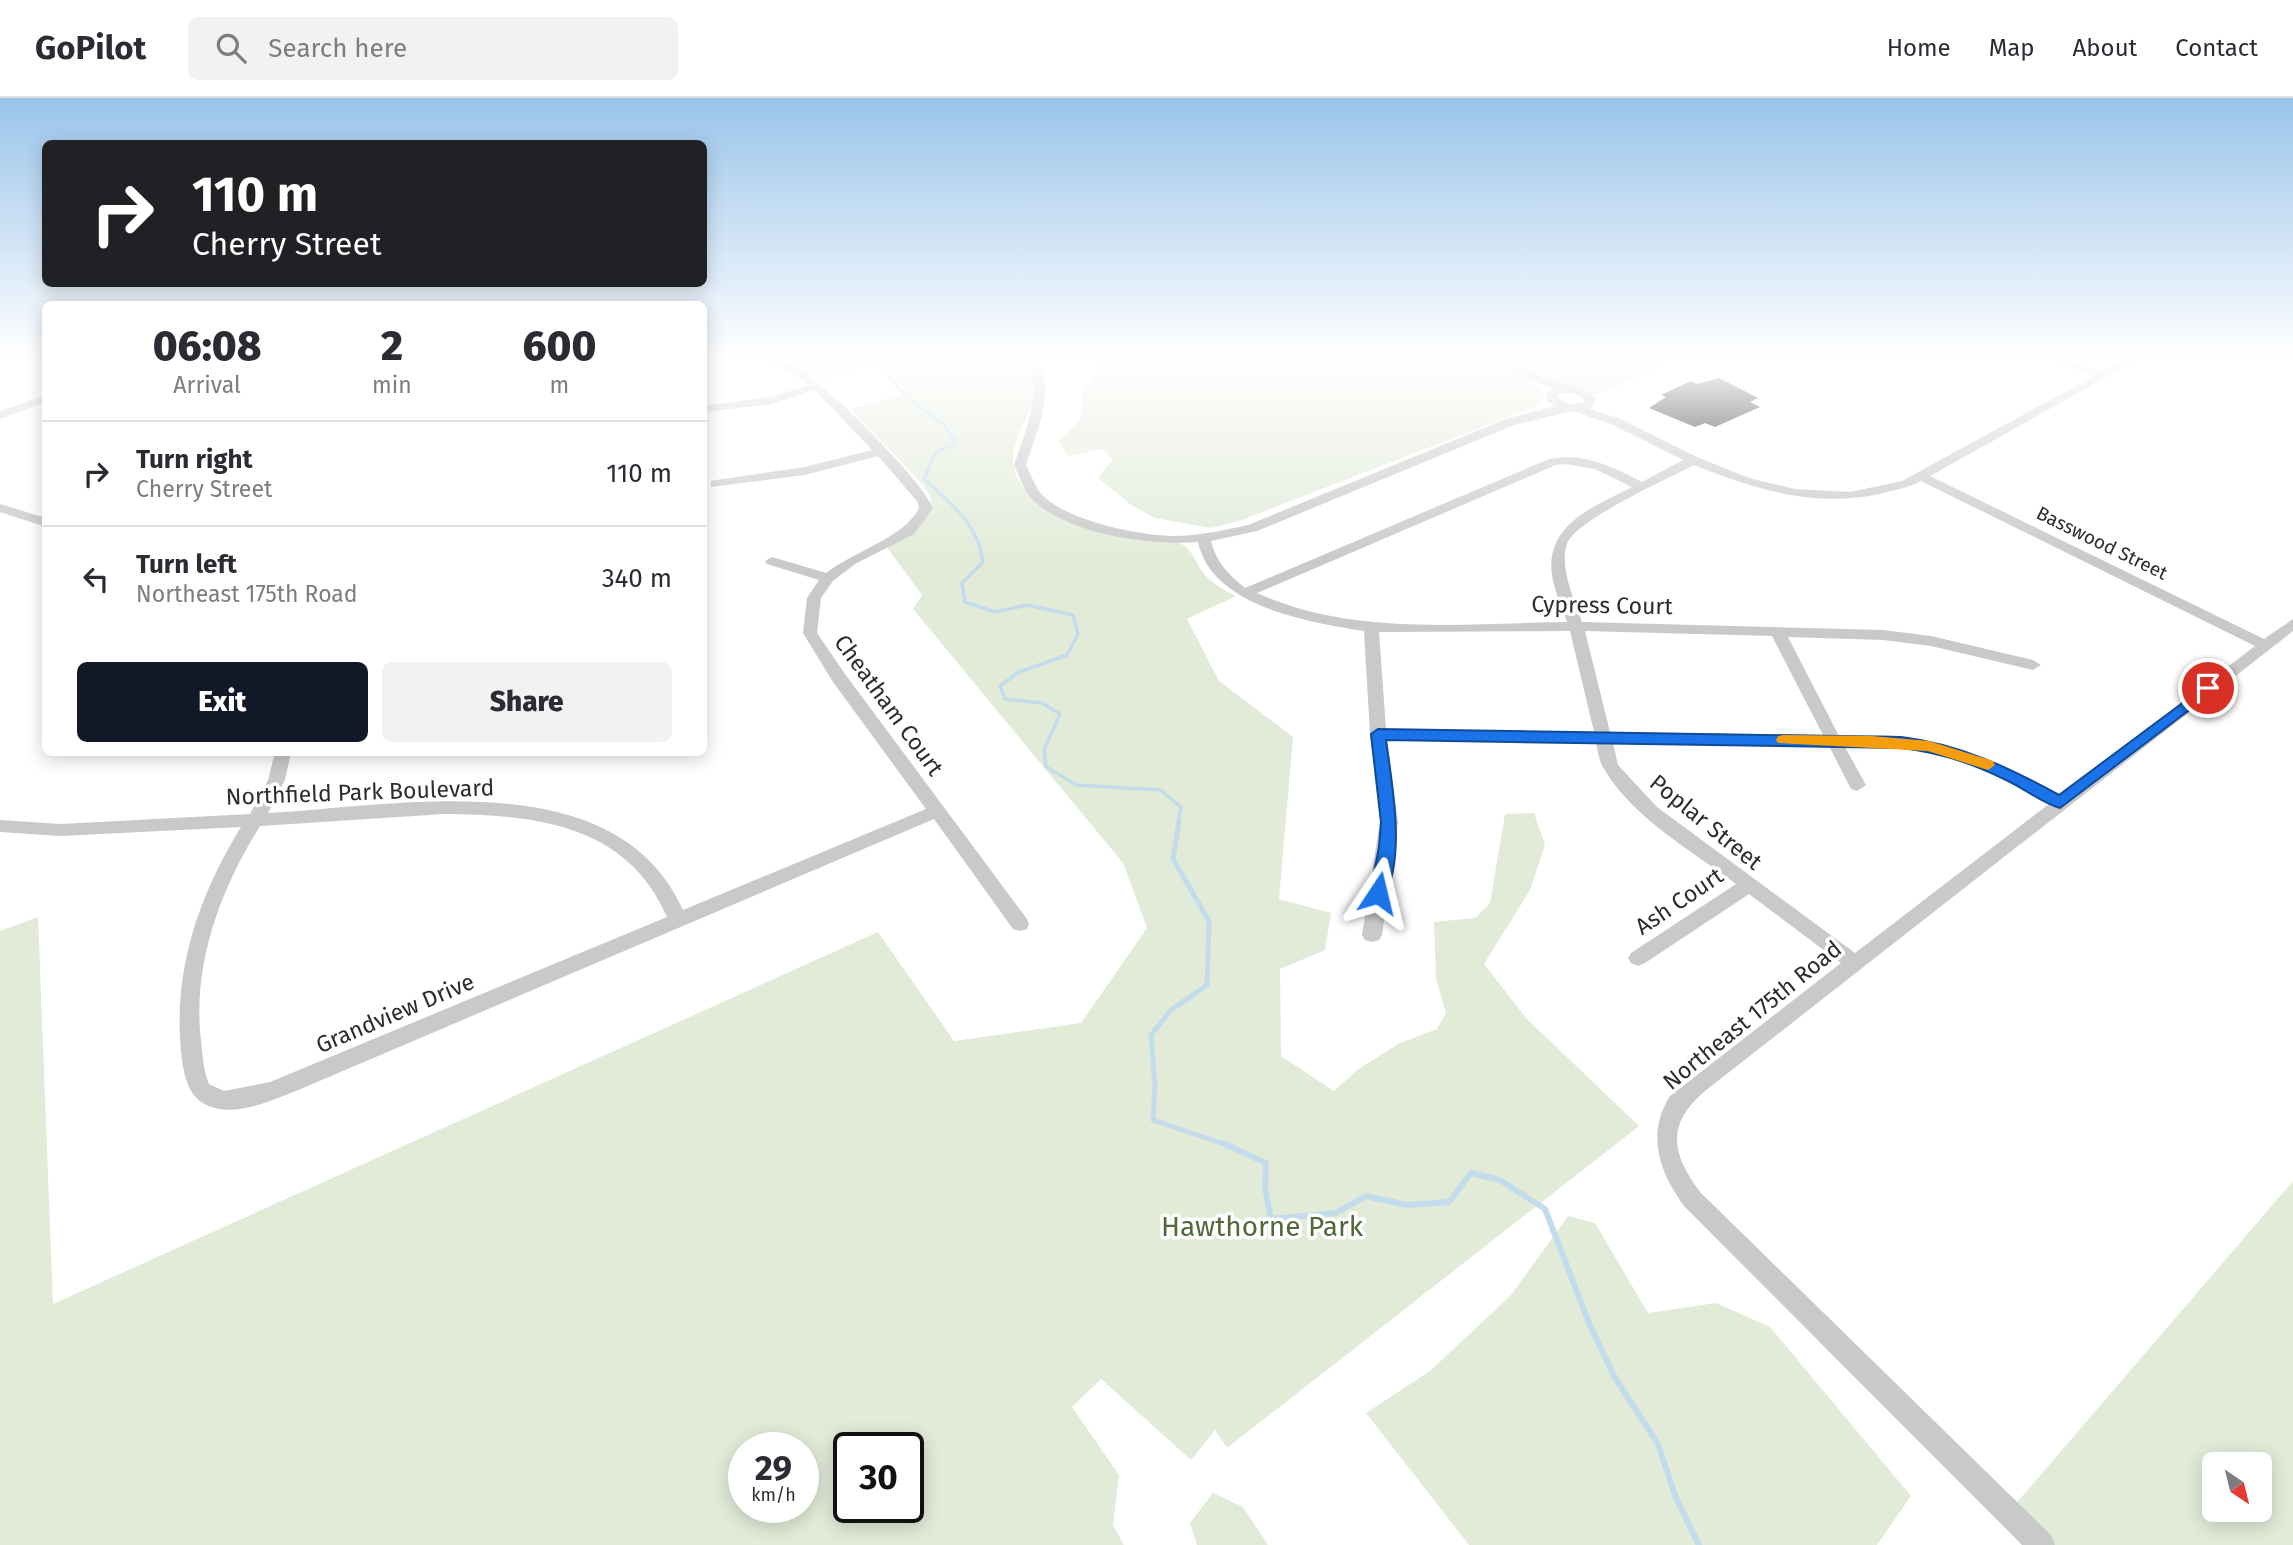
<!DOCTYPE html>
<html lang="en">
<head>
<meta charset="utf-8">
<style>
	:root { --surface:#fff; --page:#f2f2f3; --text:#2b2b33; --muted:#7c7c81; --line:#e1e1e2; --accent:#111827 }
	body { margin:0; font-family:"Fira Sans",sans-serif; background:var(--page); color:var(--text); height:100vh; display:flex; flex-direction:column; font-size:26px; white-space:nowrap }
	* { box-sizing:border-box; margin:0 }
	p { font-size:23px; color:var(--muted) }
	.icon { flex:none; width:38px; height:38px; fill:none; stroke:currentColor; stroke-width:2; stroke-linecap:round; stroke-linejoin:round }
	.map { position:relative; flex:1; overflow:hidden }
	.panel { position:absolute; left:42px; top:203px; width:665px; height:455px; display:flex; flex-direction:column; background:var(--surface); border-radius:10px; box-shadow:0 4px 18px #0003 }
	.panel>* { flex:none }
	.top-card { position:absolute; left:42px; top:42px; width:665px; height:147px; border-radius:10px; box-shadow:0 4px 18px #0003; background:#202124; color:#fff; overflow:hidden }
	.needle { width:46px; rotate:145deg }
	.fabs { position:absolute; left:2202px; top:1354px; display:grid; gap:14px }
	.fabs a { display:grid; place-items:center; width:70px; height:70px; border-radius:10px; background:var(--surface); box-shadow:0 4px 18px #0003; font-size:35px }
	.speed { position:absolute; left:728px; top:1334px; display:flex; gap:14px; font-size:35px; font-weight:700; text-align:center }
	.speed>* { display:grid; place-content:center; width:91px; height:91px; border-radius:50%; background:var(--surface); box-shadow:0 4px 18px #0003; line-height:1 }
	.speed small { font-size:18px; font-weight:400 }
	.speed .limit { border:4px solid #111; border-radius:10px; background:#fff; color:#111 }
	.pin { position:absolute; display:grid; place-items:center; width:60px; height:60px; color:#fff; margin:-30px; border:4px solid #fff; border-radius:50%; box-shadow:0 2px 7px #0007 }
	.me { position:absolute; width:77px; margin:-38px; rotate:10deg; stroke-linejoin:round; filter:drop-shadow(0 0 5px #0008) }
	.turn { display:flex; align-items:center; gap:24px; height:147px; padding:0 35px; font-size:32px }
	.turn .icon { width:91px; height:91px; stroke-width:2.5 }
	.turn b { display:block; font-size:49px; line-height:60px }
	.eta { display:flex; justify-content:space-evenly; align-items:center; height:119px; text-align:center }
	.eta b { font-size:42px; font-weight:800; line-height:49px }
	.cta { display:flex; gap:14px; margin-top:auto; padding:14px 35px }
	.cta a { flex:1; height:80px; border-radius:10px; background:var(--accent); color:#fff; font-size:28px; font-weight:800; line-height:80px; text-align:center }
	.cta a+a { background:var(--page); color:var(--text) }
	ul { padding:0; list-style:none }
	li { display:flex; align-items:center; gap:21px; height:105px; padding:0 35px; border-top:2px solid var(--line) }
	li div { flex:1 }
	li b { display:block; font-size:26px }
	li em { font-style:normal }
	header { display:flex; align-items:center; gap:42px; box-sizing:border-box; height:98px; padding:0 35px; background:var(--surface); border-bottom:2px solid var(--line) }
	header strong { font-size:33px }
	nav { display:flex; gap:38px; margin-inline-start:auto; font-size:24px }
	.search { width:490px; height:63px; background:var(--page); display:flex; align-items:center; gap:18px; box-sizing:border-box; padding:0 24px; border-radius:10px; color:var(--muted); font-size:26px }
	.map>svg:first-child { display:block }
	.green { fill:#e2ebd8; fill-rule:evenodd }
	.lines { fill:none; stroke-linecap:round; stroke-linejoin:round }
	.stream-far2 { stroke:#c3dcec; stroke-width:3.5 }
	.stream-far1 { stroke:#c3dcec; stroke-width:5 }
	.stream { stroke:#c3dcec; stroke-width:6 }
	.building { fill:#131313 }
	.minor { fill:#c9c9c9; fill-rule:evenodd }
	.route { fill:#1a73e8; stroke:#114b97; stroke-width:2 }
	.slow { fill:#f59e0b }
	.labels { text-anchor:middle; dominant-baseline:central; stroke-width:7; stroke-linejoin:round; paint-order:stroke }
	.far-street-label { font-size:19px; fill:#2c2c2c; stroke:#fff }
	.street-label { font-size:23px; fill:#2c2c2c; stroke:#fff }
	.near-park-label { font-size:28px; fill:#4f6938; stroke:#fff }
</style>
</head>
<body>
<header>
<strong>GoPilot</strong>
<div class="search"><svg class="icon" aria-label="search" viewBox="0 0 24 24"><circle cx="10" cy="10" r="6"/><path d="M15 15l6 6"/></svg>Search here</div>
<nav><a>Home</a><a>Map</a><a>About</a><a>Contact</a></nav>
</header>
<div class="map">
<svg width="2293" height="1447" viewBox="0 0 2293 1447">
	<rect width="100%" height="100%" fill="#fff"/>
	<!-- green -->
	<g class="green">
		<path d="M 780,262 L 1030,262 C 1051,297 1011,331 1013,364 C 1015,410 1103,436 1141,442 C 1153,444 1168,440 1178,445 C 1194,450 1195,466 1205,477 C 1213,486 1225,493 1236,498 L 1187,521 L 1219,583 L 1293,639 L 1279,801 L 1331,815 L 1325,852 L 1280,871 L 1281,958 L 1334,993 L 1357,972 L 1400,945 L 1437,931 L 1446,915 L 1436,881 L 1434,824 L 1475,820 L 1490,805 L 1505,716 L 1534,715 L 1545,747 L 1530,792 L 1484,866 L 1526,920 L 1639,1028 L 1227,1350 L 1215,1332 L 1191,1362 L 1101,1281 L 1072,1309 L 1119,1377 L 1113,1427 L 1124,1447 L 0,1447 L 0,833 L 38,819 L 53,1206 L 878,834 L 954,943 L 1081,925 L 1147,830 L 1123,765 L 913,511 L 922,497 L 886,448 L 931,408 L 930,398 L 924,388 L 851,311 L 908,294 L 879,265 L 818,282 ZM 744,1349 L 803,1349 L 803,1409 L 744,1409 ZM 849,1349 L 908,1349 L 908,1409 L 849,1409 Z"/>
		<path d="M 1094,262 L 1490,262 C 1505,270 1543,282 1545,300 L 1536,308 L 1239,423 L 1211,430 L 1155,420 L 1130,406 L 1098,380 L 1113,361 L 1102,351 L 1068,358 L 1059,344 L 1080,322 L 1083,292 L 1100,270 Z"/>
		<polygon points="1509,262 1675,262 1594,298 1581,291 1540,278"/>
		<path d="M 2293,1083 L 2293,1447 L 2051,1447 L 2013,1409 ZM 2214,1367 L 2259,1367 L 2259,1412 L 2214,1412 Z"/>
		<polygon points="1568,1118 1595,1125 1648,1215 1716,1205 1770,1229 1911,1398 1877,1447 1469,1447 1366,1315 1430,1273 1511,1197"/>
		<polygon points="1213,1395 1243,1409 1268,1447 1197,1447 1190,1425"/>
	</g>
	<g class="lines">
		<!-- stream-far2 -->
		<path class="stream-far2" d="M 874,262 L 909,301 L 944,327 L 956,346 L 936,354 L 924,381 C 951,406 978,425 983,464 L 962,485 L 965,504 L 995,514 L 1027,507 L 1073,517 L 1078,536 L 1067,557 L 1019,574 L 1000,588 L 1005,601 L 1042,605 L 1060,616 L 1044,652 L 1046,669 L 1077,687 L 1160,692 L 1181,709 L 1178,726"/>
		<!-- stream-far1 -->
		<polyline class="stream-far1" points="1179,724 1173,761 1209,823 1207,887 1171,912 1151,937 1155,988 1153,1022 1227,1047"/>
		<!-- stream -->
		<polyline class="stream" points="1223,1045 1266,1065 1265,1090 1271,1121 1336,1115 1366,1098 1407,1107 1449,1104 1471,1075 1500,1082 1545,1111 1589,1225 1614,1278 1658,1346 1676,1400 1699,1447"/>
	</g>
	<!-- building -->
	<polygon class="building" points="1719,280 1758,300 1750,304 1760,309 1715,329 1705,325 1695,329 1649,310 1666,299 1661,297 1691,283 1697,286"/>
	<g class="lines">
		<!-- minor -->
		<g class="minor">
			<path d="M 763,262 C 776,262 788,264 799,271 C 826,286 922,382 933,410 L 914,436 L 855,466 L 833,483 L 821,500 L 817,535 L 845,576 L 1027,821 L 1029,826 L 1027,831 L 1020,833 L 1013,831 L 934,721 L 296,993 C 269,1003 231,1022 203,1005 C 186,995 183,971 181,953 C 173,872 199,797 241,729 L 61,738 L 0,734 L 0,722 L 61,726 L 250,716 L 268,682 L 275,654 L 291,654 L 285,682 L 268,715 C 398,708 616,663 683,812 L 926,711 L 833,584 L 803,535 L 807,500 L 819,482 L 767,466 L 765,463 L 772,459 L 826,475 C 853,454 905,439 919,410 L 917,403 L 878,358 L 805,377 L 711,389 L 711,383 L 716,382 L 805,369 L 872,352 L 815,292 L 772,306 L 704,314 L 704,308 L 771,299 L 808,287 L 790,274 ZM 445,716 C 535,717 627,726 667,819 L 270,984 L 224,993 L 209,986 C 203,972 203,958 201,943 C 192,867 220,792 260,728 Z"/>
			<path d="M 1026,262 L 1038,262 C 1056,293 1036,335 1026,367 C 1031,376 1035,389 1041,396 C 1067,423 1137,437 1173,438 C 1199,438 1224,432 1248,427 L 1506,321 L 1555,308 L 1547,303 L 1546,295 L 1553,290 L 1529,281 L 1494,262 L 1508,262 L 1537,277 L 1586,292 L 1597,301 L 1590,311 L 1621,321 L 1697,359 L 1749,380 L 1795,391 L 1850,394 L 1902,383 L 2092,279 L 2053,262 L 2069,262 L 2101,274 L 2123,262 L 2137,262 L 1930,378 L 2264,541 L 2293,521 L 2293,533 L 1705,993 C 1666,1026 1671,1055 1700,1094 L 2051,1437 L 2055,1447 L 2022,1447 L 1684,1108 C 1659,1074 1646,1036 1670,998 L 1841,865 L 1749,796 L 1645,865 L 1638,868 L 1631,865 L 1628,860 L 1631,855 L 1736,786 C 1692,753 1633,720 1604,671 C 1599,664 1598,653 1596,645 L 1387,642 L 1398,724 L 1382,837 L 1379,842 L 1372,844 L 1365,842 L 1362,837 L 1380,724 L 1370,636 L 1364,533 C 1309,524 1212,509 1198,444 C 1150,448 1067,436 1032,401 C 1024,393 1019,377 1014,367 C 1024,336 1045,293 1026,262 ZM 1562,295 L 1573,295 L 1585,302 L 1582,305 L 1570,306 L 1559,301 L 1558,297 ZM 1573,313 L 1613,327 L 1683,362 L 1642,384 C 1612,368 1583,354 1549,361 L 1245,490 C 1228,476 1216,464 1211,443 L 1257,433 L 1514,327 ZM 1565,366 L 1595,371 L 1632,389 C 1595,408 1545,426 1552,477 C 1554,492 1562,509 1567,524 C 1465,525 1353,539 1257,495 L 1556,367 ZM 1694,367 C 1754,391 1814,410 1879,396 C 1894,392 1908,390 1921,383 L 2255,548 L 2060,697 C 2012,670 1960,646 1904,639 C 1883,636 1861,638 1839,638 L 1788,539 L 1883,542 L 1931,548 L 2033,572 L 2041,567 L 2033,562 L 1931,538 L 1883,532 L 1582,524 C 1574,501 1559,470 1567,446 C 1575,422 1669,380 1694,367 ZM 1570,533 L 1594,634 L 1386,631 L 1379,534 ZM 1585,533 L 1772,538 L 1823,637 L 1610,634 ZM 1613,645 L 1829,648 L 1851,691 L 1857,693 L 1866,687 L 1845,649 C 1864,649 1882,648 1900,650 C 1953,654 2003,680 2049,706 L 1855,855 L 1657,709 L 1618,667 Z"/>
			<polygon points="46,297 46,304 0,321 0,313"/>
			<polygon points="0,406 46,420 46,429 0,414"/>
		</g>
	</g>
	<!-- sky -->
	<linearGradient id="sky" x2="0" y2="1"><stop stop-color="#99c4ea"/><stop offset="0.56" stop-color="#fff"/><stop offset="1" stop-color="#fff" stop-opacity="0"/></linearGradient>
	<rect width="2293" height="464" fill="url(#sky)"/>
	<!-- route -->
	<path class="route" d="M 2208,586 L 2213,587 L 2213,594 L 2060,710 C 2041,705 2024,690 2006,682 C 1972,665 1939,654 1901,650 L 1386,642 C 1392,687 1406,758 1384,799 L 1372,799 L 1370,795 L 1379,749 L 1381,724 L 1371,636 L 1378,631 L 1901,639 C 1959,646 2008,669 2059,697 Z"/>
	<!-- slow -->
	<polygon class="slow" points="1783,637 1871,638 1929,643 1993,663 1995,667 1988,672 1928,653 1778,645 1776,642 1778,638"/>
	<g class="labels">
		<!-- far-street labels -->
		<g class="far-street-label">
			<text transform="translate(2102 445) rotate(26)">Basswood Street</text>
		</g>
		<!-- street labels -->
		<g class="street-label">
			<text transform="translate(1602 507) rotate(1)">Cypress Court</text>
			<text transform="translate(889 607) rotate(54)">Cheatham Court</text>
			<text transform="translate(360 694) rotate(-2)">Northfield Park Boulevard</text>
			<text transform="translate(1706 724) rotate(39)">Poplar Street</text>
			<text transform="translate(1679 803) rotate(-34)">Ash Court</text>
			<text transform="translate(395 915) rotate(-23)">Grandview Drive</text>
			<text transform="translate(1752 917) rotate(-39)">Northeast 175th Road</text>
		</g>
		<!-- near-park labels -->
		<g class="near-park-label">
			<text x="1262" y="1128">Hawthorne Park</text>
		</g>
	</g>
</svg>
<div class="fabs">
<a><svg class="needle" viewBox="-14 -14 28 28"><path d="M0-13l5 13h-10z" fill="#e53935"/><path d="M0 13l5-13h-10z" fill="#7c7c81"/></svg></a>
</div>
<div class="speed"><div>29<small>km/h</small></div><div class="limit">30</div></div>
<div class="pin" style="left:2208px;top:590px;background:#d93025"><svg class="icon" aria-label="arrive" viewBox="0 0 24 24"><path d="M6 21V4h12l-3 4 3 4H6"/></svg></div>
<svg class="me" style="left:1378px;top:795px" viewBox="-20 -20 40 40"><path d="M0-17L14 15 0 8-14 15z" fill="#1a73e8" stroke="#fff" stroke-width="4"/></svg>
<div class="top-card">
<div class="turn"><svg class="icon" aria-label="right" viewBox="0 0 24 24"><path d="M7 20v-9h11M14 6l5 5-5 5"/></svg><div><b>110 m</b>Cherry Street</div></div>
</div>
<section class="panel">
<div class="eta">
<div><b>06:08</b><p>Arrival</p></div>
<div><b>2</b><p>min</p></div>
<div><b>600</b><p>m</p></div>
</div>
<ul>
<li><svg class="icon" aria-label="right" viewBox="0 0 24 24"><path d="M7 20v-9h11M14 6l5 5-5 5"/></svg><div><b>Turn right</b><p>Cherry Street</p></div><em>110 m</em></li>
<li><svg class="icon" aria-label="left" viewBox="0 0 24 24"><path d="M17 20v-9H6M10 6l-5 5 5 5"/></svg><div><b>Turn left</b><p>Northeast 175th Road</p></div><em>340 m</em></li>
</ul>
<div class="cta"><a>Exit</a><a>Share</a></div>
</section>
</div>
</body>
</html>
